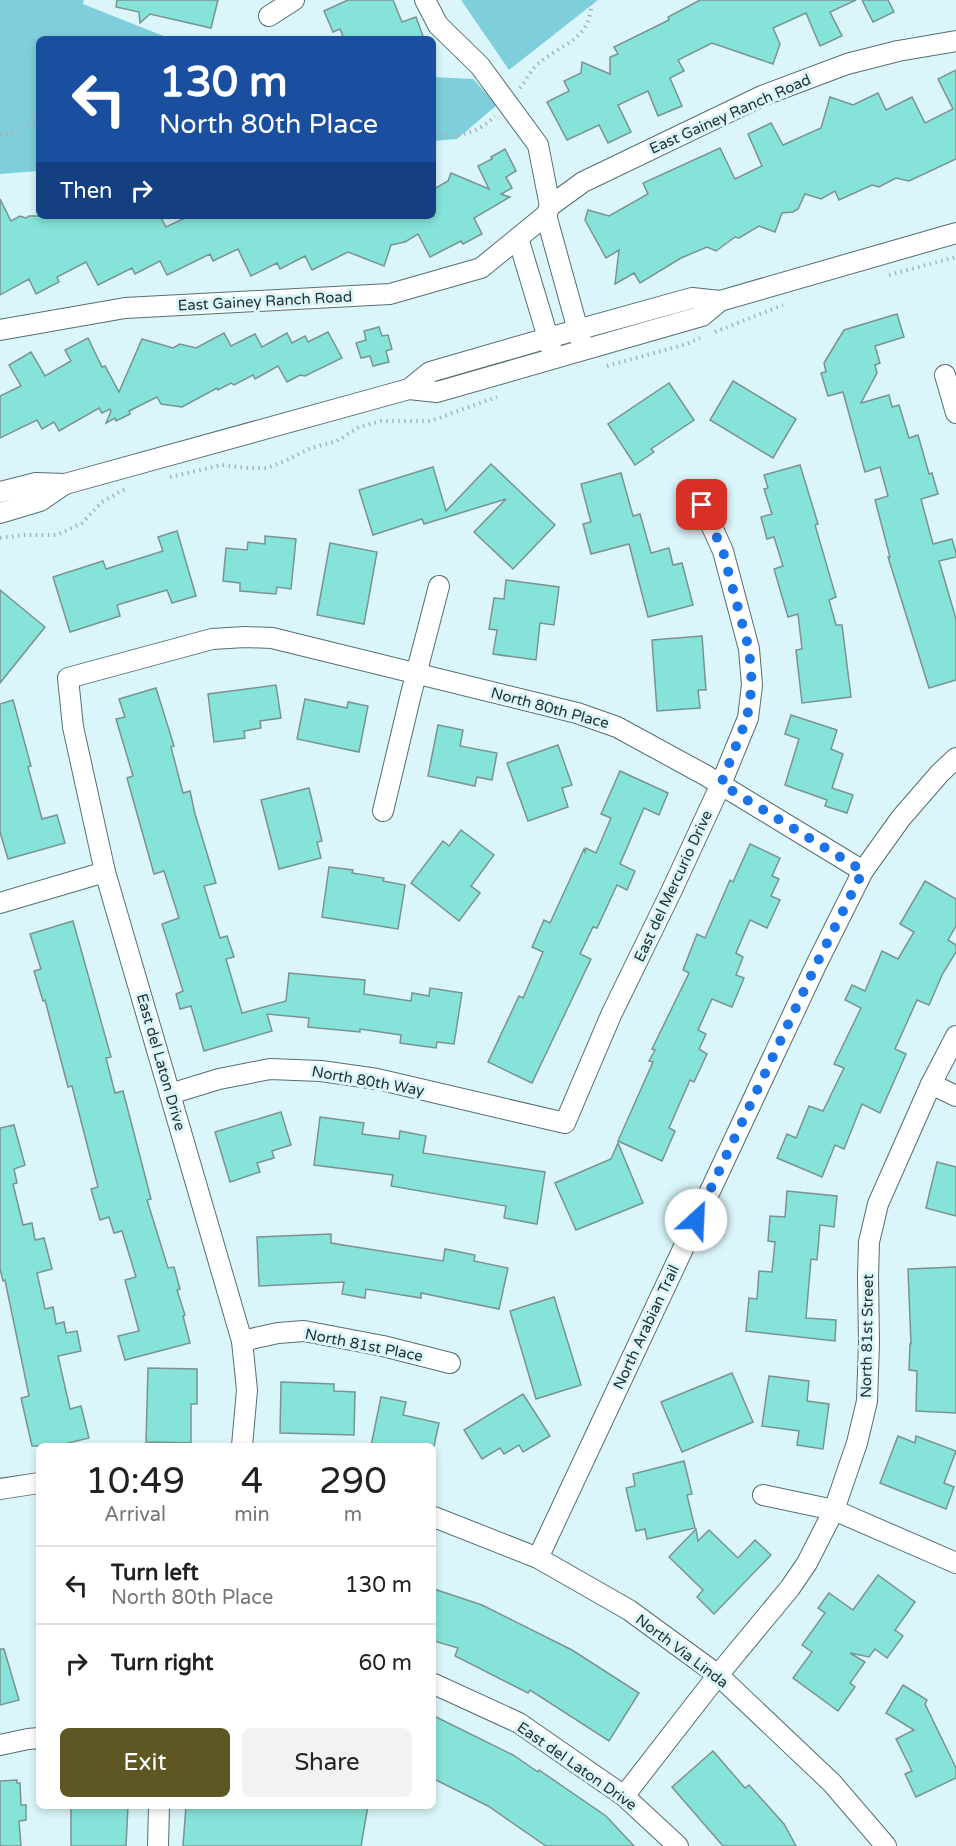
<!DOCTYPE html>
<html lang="en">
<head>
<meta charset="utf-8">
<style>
	:root { --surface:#fff; --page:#f2f2f2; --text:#222; --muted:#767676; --line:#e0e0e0; --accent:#5e5724 }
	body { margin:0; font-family:"Varela Round",sans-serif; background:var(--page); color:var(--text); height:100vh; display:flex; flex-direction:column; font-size:22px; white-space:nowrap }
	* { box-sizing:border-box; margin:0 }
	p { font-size:20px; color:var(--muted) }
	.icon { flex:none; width:33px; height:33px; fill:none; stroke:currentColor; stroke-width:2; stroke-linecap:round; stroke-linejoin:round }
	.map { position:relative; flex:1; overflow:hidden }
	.details { position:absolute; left:36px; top:1443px; width:400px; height:366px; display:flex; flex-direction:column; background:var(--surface); border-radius:9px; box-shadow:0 3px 9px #0003 }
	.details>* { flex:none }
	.hud { position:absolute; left:36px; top:36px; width:400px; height:183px; border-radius:9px; box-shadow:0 3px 9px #0003; background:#1a4fa0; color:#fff; overflow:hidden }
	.pin { position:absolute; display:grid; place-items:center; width:51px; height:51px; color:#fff; margin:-26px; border-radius:12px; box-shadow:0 3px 9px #0006 }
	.me { position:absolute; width:66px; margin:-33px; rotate:25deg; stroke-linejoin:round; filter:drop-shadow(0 0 4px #0008) }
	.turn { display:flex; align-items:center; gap:21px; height:126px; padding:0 24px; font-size:27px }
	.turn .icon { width:78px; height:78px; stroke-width:2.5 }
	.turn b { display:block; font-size:42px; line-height:51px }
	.then { display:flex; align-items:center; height:57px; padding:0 24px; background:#0003; gap:12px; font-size:22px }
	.eta { display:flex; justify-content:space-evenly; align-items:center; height:102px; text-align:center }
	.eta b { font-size:36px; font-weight:600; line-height:42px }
	.primary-button { display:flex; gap:12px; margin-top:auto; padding:12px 24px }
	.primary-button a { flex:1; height:69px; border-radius:9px; background:var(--accent); color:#fff; font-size:24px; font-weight:600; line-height:69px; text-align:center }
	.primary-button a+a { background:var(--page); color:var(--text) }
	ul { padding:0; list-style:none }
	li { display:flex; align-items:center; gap:18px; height:78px; padding:0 24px; border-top:2px solid var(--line) }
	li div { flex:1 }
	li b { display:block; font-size:22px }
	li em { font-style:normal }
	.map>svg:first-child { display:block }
	.green { fill:#7ecfdb }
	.building { fill:#86e3d9; stroke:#799490; stroke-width:1.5 }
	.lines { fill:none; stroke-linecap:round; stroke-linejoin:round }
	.minor-casing { stroke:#556e72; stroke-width:22 }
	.path { stroke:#a0b6ba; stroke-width:4; stroke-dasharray:1.5 4.5; stroke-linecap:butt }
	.minor { stroke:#fff; stroke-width:20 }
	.route { stroke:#1a73e8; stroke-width:10; stroke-dasharray:0 18 }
	.labels { text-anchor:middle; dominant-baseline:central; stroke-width:6; stroke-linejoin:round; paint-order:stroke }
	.street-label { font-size:15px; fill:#263132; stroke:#daf6fb }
</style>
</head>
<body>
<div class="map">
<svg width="956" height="1846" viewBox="0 0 956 1846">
	<rect width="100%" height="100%" fill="#daf6fb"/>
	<!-- green -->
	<g class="green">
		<polygon points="0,0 84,0 83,4 171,39 39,39 39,171 0,174"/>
		<polygon points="461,0 598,0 509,70"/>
		<polygon points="434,77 473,79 497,105 457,139 434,141"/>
	</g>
	<!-- building -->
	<g class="building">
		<polygon points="117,0 218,0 211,28 150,14 140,23 139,12 116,7"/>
		<polygon points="348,0 393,0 402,22 416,17 424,39 344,39 340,29 333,32 324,11"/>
		<polygon points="700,0 856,0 830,12 842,36 820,46 806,13 773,28 780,44 773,64 712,43 678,60 684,71 670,78 682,106 658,116 648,91 618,105 631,132 608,143 599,125 567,140 547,102 569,91 564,81 581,73 582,62 610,74 610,57 618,54 614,47 669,20 668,17"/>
		<polygon points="862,0 888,0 894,12 873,22"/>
		<polygon points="956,70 956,159 909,181 896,178 879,187 872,185 839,200 835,191 821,199 805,194 798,209 793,212 782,213 775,232 759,226 739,238 735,237 716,251 707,247 681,258 640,283 634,273 615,284 619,250 606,258 585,220 588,210 609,216 648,194 643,183 720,148 735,179 762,166 748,134 771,123 783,145 821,128 830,97 853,105 878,93 886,110 912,97 925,123 953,109 938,79"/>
		<polygon points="505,149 516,171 506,177 512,188 501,194 510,197 474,218 482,234 463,244 461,241 430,257 418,234 405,242 391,245 384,266 348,252 312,270 305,256 280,269 277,263 251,276 238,249 213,261 210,254 167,275 160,261 135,274 132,268 98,285 86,262 57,277 59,282 36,294 29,279 0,295 0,199 11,221 20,216 26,218 29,216 160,216 166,227 189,216 434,216 434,189 448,181 451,173 489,189 478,166 492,159 491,157"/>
		<polygon points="897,314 904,337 875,346 880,363 875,365 877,373 861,403 889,395 892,407 899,405 909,438 918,435 929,474 932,473 938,494 921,499 933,544 952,539 956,553 956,557 939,561 956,619 956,680 929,688 888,557 890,557 875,500 888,496 880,467 865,472 843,392 828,396 821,373 826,372 824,363 844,330"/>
		<polygon points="379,327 382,336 388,335 392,349 386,351 389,362 373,366 370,356 361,358 356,343 366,340 364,331"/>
		<polygon points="328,332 342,358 305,376 300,375 287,382 278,366 255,379 253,375 234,385 231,383 218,390 217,388 182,407 161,404 157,397 129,411 130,414 116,421 115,418 106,423 111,411 110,409 102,413 99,408 59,431 54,422 42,429 37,420 0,438 0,396 21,386 9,365 31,352 45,376 71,361 65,350 88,338 102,367 105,366 119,392 142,339 173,348 180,344 196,348 224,333 231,346 255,334 262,347 287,333 292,343 305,336 308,342"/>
		<polygon points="733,381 796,419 773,458 710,420"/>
		<polygon points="669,383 694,420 651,449 654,452 635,465 608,424"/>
		<polygon points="491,464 555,525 513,569 474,532 506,499 424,524 422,519 373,535 359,490 433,467 446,511"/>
		<polygon points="800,465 818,524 815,525 836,597 829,600 836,625 842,625 851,697 802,703 796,650 802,649 798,614 788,617 774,569 783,566 774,537 767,539 761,517 772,514 764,489 768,488 764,475"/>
		<polygon points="621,473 633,516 640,514 651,553 669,548 673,565 682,563 693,605 648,617 629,544 591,554 583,524 591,522 581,484"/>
		<polygon points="177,531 196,596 172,603 167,590 117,605 120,616 70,632 53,577 103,561 106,569 163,551 158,537"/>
		<polygon points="265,536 296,539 291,589 277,587 276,594 240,591 240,583 223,581 226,548 247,550 248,542 265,544"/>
		<polygon points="330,543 377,552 364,624 317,615"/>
		<polygon points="506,580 559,587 554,625 540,623 536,660 493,654 497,630 489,629 494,598 504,599"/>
		<polygon points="0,590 45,627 0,683"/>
		<polygon points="702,636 706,690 698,690 700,708 657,711 652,640"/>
		<polygon points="276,685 281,718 260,721 261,728 244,731 245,738 214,742 208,694"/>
		<polygon points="156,688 174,746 171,747 183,793 190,791 195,814 216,883 204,886 220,938 227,936 234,957 226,959 242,1013 286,1001 289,973 365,980 364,994 411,1001 412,993 429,996 430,988 462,993 454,1044 437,1042 436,1048 400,1043 401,1035 360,1029 360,1032 308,1027 309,1018 267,1014 272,1031 204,1051 191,1006 180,1009 176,994 183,991 162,924 179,918 164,871 154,874 127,778 133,776 116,719 125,717 119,699"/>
		<polygon points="305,699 347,708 348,702 368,706 359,752 297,739"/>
		<polygon points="13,700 31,766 28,767 42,819 57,815 65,843 8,859 0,832 0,704"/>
		<polygon points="791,715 837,730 831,749 843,754 832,788 853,795 847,813 825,806 827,800 785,785 799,739 785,734"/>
		<polygon points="438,725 463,730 460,746 497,753 492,780 477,777 475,786 428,776"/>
		<polygon points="558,745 572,785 562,788 568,807 528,821 507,763"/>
		<polygon points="620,771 668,793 659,815 644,808 620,864 635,871 627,890 617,885 597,928 593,927 580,954 591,959 532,1083 488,1062 519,996 523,998 543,952 532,947 544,920 550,923 584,849 585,852 586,848 596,853 611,818 601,814"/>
		<polygon points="309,788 322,841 317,842 321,858 279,869 261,800"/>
		<polygon points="461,830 494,855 471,886 480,893 459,921 411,883 443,841 449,846"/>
		<polygon points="750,844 780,858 772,876 779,879 771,896 780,900 767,928 750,920 736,953 743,957 736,975 744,978 732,1007 712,999 698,1030 706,1034 699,1049 707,1054 694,1082 690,1080 669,1128 675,1131 662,1161 618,1141 653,1062 649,1061 655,1050 652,1049 689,973 683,970 697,934 705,938 730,880 733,882"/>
		<polygon points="329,867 353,870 352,873 384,878 383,881 405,885 398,929 322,917"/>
		<polygon points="925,881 956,899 956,926 948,940 956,945 956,952 943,973 929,1005 917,1000 895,1049 906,1054 880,1113 862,1104 844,1149 835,1145 822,1177 777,1158 787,1134 796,1138 809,1106 823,1111 844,1068 834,1064 861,1008 845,1000 852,985 865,991 882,951 898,959 914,932 900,924"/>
		<polygon points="73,921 111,1057 106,1058 115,1093 123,1091 151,1199 147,1200 168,1268 174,1267 180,1289 177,1290 185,1315 183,1316 190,1343 125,1360 118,1336 139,1331 125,1280 136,1277 122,1231 114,1233 109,1217 100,1220 91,1189 98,1187 72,1086 68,1087 45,1000 43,1001 34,971 41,969 30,934"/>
		<polygon points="281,1112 291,1145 272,1151 274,1158 257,1163 260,1172 230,1182 215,1132"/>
		<polygon points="320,1117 364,1123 362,1134 399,1139 400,1131 426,1136 423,1153 545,1172 537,1224 504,1218 506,1206 391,1186 393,1175 314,1165"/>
		<polygon points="14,1125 25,1165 14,1169 17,1183 13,1184 23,1225 32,1223 35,1240 44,1238 52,1269 37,1273 45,1309 53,1307 56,1324 64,1322 66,1333 77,1331 81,1351 58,1356 70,1409 81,1406 89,1438 56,1446 32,1446 21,1398 29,1396 5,1280 3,1281 0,1269 0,1128"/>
		<polygon points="618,1143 643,1203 576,1230 555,1183 611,1159"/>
		<polygon points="937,1162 956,1167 956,1216 926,1208"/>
		<polygon points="787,1191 837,1196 834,1227 820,1225 817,1260 811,1259 806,1318 836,1320 835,1341 746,1331 749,1298 757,1299 759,1271 772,1272 775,1242 768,1241 770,1216 785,1217"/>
		<polygon points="331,1234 331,1243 443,1261 445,1249 475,1255 474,1261 508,1268 499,1309 421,1293 421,1298 366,1289 365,1298 342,1294 344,1282 259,1286 257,1237"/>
		<polygon points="956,1267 956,1413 916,1411 917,1371 909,1370 910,1344 911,1344 908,1269"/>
		<polygon points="554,1297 581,1385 536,1399 510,1311"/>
		<polygon points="148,1368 197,1369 197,1404 191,1404 191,1443 146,1442"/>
		<polygon points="732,1373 753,1422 682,1452 661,1402"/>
		<polygon points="769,1376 809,1381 807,1401 829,1404 823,1449 797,1445 799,1431 762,1426"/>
		<polygon points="281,1382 334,1384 334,1391 355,1392 354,1435 280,1433"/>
		<polygon points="523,1394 550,1436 523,1452 519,1445 504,1454 500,1448 482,1459 464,1430"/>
		<polygon points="381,1397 406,1402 403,1415 439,1423 434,1446 371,1446"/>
		<polygon points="898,1436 915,1443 916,1436 956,1451 944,1483 954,1487 946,1509 880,1483"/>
		<polygon points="684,1461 692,1494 687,1495 695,1528 647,1539 645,1529 636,1531 626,1488 635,1486 633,1474"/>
		<polygon points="696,1529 698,1541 709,1530 738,1558 755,1540 771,1555 714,1614 697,1597 703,1590 669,1557"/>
		<polygon points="878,1575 915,1602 895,1630 903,1636 887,1658 875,1649 869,1657 850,1653 865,1662 850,1683 855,1687 838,1711 793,1678 812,1652 802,1645 825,1613 818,1608 829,1593 853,1610"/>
		<polygon points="434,1589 482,1605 572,1650 639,1693 609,1741 530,1690 528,1693 455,1656 458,1648 434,1641"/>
		<polygon points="0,1649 4,1649 19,1700 0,1705"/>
		<polygon points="903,1685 927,1700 925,1704 956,1768 956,1778 916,1797 905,1774 912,1771 896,1739 914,1730 886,1713"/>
		<polygon points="434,1716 513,1755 538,1772 539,1770 606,1816 634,1846 546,1846 488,1806 434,1779"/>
		<polygon points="713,1751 745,1788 749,1785 784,1824 796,1846 723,1846 672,1787"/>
		<polygon points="17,1780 17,1783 20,1783 21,1805 26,1805 26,1820 19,1821 21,1846 0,1846 0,1781"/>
		<polygon points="71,1806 128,1806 126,1846 71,1846"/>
		<polygon points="186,1806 368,1806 361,1846 183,1846"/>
	</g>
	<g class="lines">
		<defs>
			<g id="minor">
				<polyline points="425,0 438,25 480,66 538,145 550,206"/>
				<polyline points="269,16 294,0"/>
				<polyline points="546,215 581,341"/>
				<polyline points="518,238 552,351"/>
				<polyline points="0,330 125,308 390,294 481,268 546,215 550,206 583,182 762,96 847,64 898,51 956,41"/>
				<polyline points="945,375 956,413"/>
				<polyline points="409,389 430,372 548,338 692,298 720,301 956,233"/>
				<polyline points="0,492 36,483 65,484 409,389 437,392 702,316 720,301"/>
				<polyline points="0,513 40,501 65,484"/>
				<polyline points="383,811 411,694 439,586"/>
				<polyline points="0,903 105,872"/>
				<polyline points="931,1084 956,1096"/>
				<polyline points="170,1094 219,1079 270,1069 321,1071 377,1079 565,1123 611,1015 671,892 721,784 748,718 752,685 749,649 723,551 702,505"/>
				<polyline points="242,1341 278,1333 304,1331 383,1346 450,1363"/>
				<polyline points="242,1446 247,1390 242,1341 105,872 73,727 68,678 212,639 245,637 272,638 577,713 617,727 705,775 863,871"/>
				<polyline points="0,1489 39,1483"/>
				<polyline points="763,1495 834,1510 956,1563"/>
				<polyline points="434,1517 538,1558 629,1610 718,1675 832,1783 886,1846"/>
				<polyline points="538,1558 817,963 863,871 901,818 940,773 956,758"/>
				<polyline points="434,1684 519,1723 624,1796 678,1846"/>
				<polyline points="0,1745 28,1739 39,1738"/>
				<polyline points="624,1796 718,1675 790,1588 807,1563 834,1510 857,1443 867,1401 869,1343 868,1277 869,1242 878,1204 931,1084 956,1036"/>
				<polyline points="158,1846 159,1806"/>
			</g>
		</defs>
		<!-- minor casing -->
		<use href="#minor" class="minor-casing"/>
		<!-- path -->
		<g class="path">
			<path d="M 520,88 C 526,81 530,71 537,65 C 561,43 593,40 591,0"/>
			<polyline points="0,134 16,132 39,117"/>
			<path d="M 434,136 C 457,137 478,134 495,116"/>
			<polyline points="889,275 956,257"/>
			<polyline points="715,332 783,305"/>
			<polyline points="607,366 687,344 700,338"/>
			<polyline points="170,477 222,465 246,468 267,468 285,461 311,448 337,441 359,427 381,421 430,421 497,397"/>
			<polyline points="0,538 25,535 57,535 82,523 102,502 125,489"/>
		</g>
		<!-- minor -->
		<use href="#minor" class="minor"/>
	</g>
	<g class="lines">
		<!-- route -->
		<polyline class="route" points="696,1220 817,963 863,871 721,784 747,718 752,685 749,649 728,571 723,551 702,505"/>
	</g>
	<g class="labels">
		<!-- street labels -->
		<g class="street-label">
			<text transform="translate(730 114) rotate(-24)">East Gainey Ranch Road</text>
			<text transform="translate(265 301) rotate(-3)">East Gainey Ranch Road</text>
			<text transform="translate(550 708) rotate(15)">North 80th Place</text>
			<text transform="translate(673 886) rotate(-65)">East del Mercurio Drive</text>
			<text transform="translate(161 1062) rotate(74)">East del Laton Drive</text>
			<text transform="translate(368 1081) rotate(10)">North 80th Way</text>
			<text transform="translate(646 1327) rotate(-65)">North Arabian Trail</text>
			<text transform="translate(867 1336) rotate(-89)">North 81st Street</text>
			<text transform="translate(364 1345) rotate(11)">North 81st Place</text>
			<text transform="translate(682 1651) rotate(37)">North Via Linda</text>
			<text transform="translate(577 1766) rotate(35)">East del Laton Drive</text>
		</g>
	</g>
</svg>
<div class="pin" style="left:702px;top:505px;background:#d93025"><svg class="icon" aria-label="arrive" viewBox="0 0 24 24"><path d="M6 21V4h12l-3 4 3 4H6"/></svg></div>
<svg class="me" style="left:696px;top:1220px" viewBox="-20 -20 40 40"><circle r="19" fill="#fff"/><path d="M0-13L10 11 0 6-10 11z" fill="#1a73e8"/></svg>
<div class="hud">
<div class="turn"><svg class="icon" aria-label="left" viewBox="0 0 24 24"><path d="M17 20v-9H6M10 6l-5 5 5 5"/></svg><div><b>130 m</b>North 80th Place</div></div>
<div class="then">Then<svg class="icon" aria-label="right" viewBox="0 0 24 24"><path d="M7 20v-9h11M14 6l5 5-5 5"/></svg></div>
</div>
<section class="details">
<div class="eta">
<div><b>10:49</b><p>Arrival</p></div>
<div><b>4</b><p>min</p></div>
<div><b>290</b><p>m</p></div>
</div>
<ul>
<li><svg class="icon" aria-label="left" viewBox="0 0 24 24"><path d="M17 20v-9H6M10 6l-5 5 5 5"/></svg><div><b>Turn left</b><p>North 80th Place</p></div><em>130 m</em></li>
<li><svg class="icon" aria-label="right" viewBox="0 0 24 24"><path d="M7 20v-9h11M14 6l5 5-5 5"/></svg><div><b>Turn right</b></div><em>60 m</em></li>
</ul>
<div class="primary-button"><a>Exit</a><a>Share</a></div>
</section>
</div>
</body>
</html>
